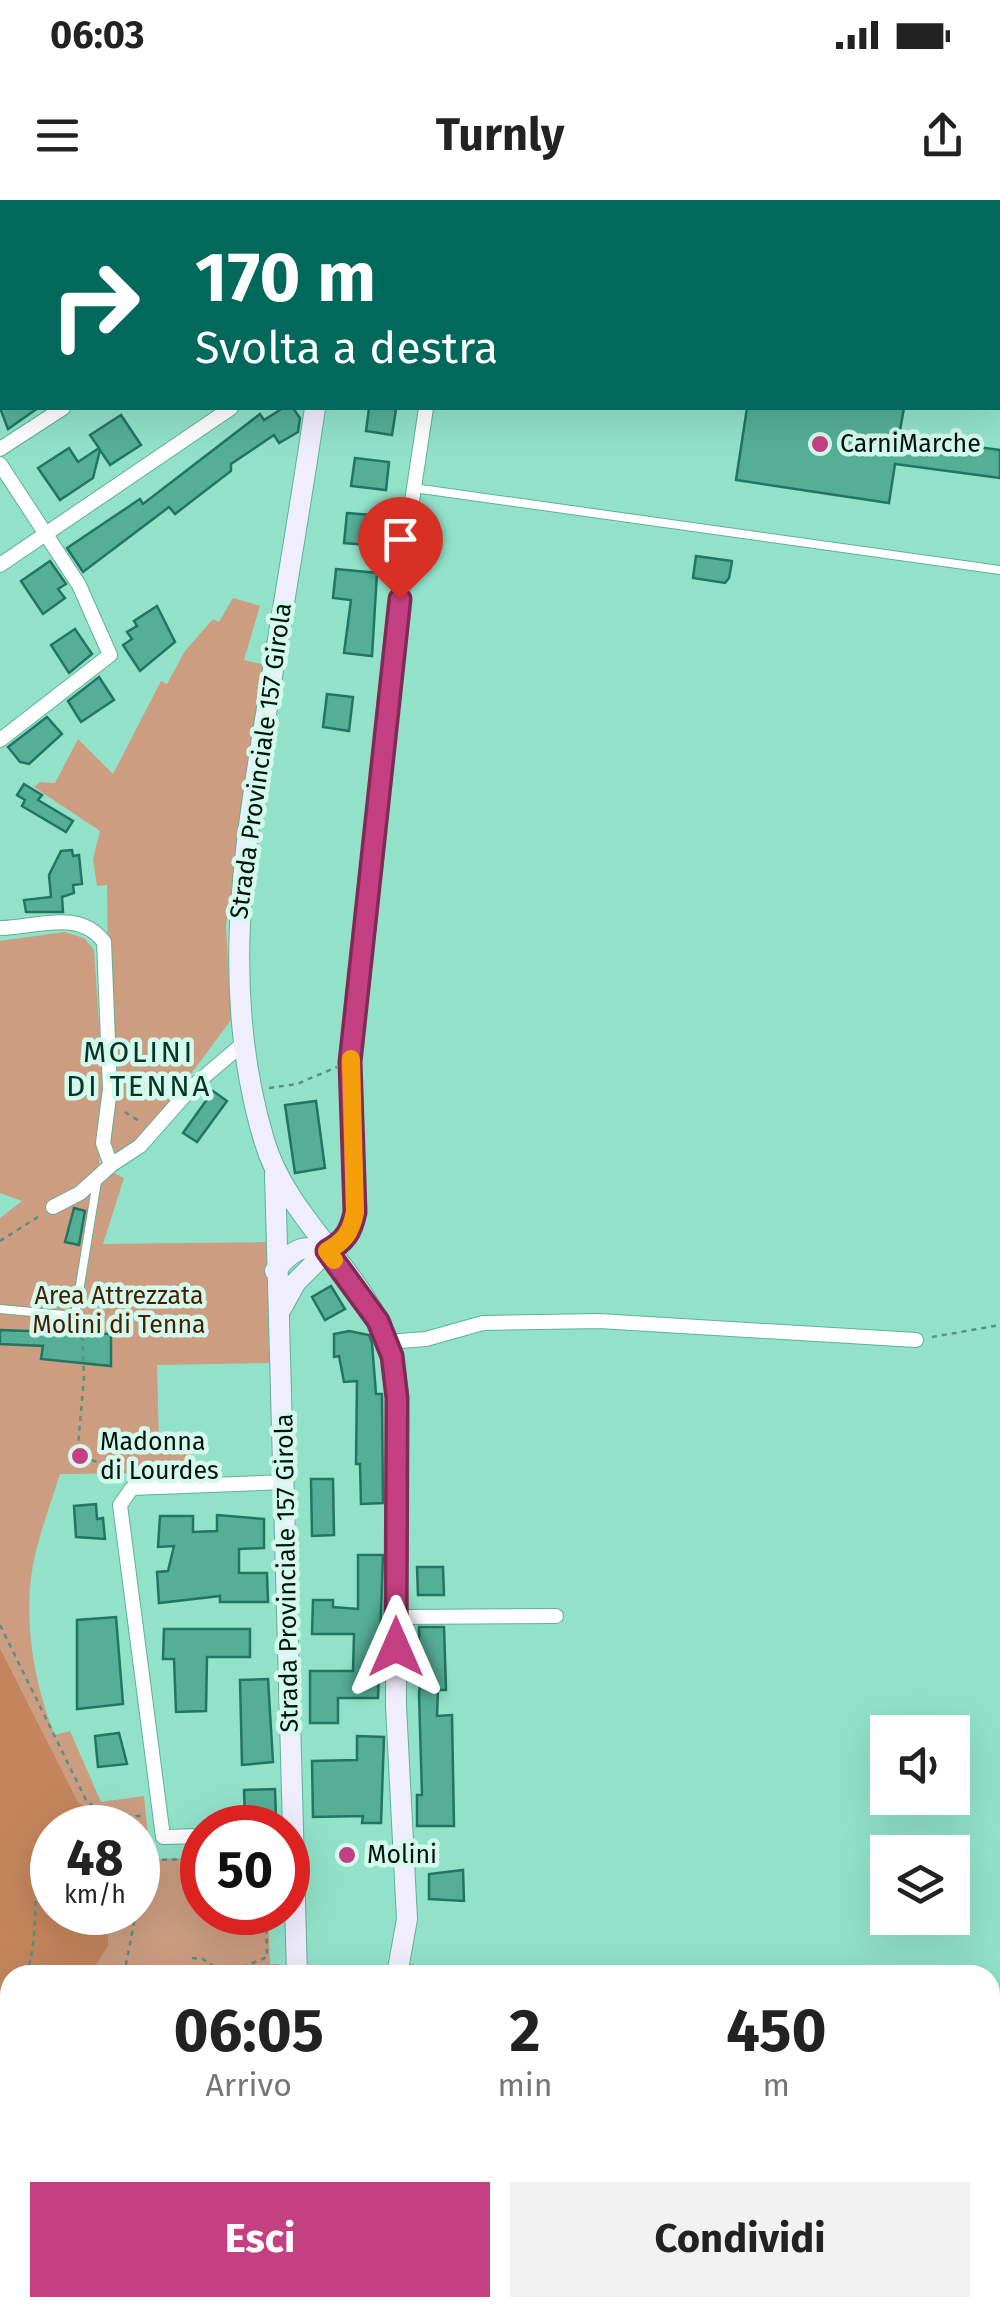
<!DOCTYPE html>
<html lang="it">
<head>
<meta charset="utf-8">
<style>
	:root { --surface:#fff; --page:#f2f2f2; --text:#222; --muted:#767676; --accent:#c54083 }
	body { margin:0; font-family:"Fira Sans",sans-serif; background:var(--page); color:var(--text); height:100vh; display:flex; flex-direction:column; font-size:38px; white-space:nowrap }
	* { box-sizing:border-box; margin:0 }
	p { font-size:32px; color:var(--muted) }
	.icon { flex:none; width:55px; height:55px; fill:none; stroke:currentColor; stroke-width:2; stroke-linecap:round; stroke-linejoin:round }
	.map { position:relative; flex:1; overflow:hidden }
	.sheet { position:absolute; left:0px; top:1765px; width:1000px; height:352px; display:flex; flex-direction:column; background:var(--surface); border-radius:30px 30px 0 0; box-shadow:0 10px 40px #0002 }
	.sheet>* { flex:none }
	.top-card { position:absolute; left:0px; top:0px; width:1000px; height:210px; box-shadow:0 10px 40px #0002; background:#00695c; color:#fff; overflow:hidden }
	.fabs { position:absolute; left:870px; top:1515px; display:grid; gap:20px }
	.fabs a { display:grid; place-items:center; width:100px; height:100px; border-radius:0px; background:var(--surface); box-shadow:0 10px 40px #0002; font-size:50px }
	.speed { position:absolute; left:30px; top:1605px; display:flex; gap:20px; font-size:50px; font-weight:700; text-align:center }
	.speed>* { display:grid; place-content:center; width:130px; height:130px; border-radius:50%; background:var(--surface); box-shadow:0 10px 40px #0002; line-height:1 }
	.speed small { font-size:25px; font-weight:400 }
	.speed .limit { border:15px solid #d22; background:#fff; color:#111 }
	.pin { position:absolute; display:grid; place-items:center; width:85px; height:85px; color:#fff; margin:-102px -42px; border-radius:50% 50% 50% 0; rotate:-45deg; box-shadow:0 0 10px #0007 }
	.pin .icon { rotate:45deg }
	.me { position:absolute; width:110px; margin:-55px; rotate:0deg; stroke-linejoin:round; filter:drop-shadow(0 0 8px #0008) }
	.turn { display:flex; align-items:center; gap:35px; height:210px; padding:0 30px; font-size:45px }
	.turn .icon { width:130px; height:130px; stroke-width:2.5 }
	.turn b { display:block; font-size:70px; line-height:85px }
	.eta { display:flex; justify-content:space-evenly; align-items:center; height:170px; text-align:center }
	.eta b { font-size:60px; font-weight:700; line-height:70px }
	.action { display:flex; gap:20px; margin-top:auto; padding:20px 30px }
	.action a { flex:1; height:115px; border-radius:0px; background:var(--accent); color:#fff; font-size:40px; font-weight:700; line-height:115px; text-align:center }
	.action a+a { background:var(--page); color:var(--text) }
	.status { display:flex; justify-content:space-between; align-items:center; height:70px; padding:0 50px; background:var(--surface); direction:ltr }
	.status svg { height:28px; fill:currentColor }
	header { display:flex; justify-content:space-between; align-items:center; height:130px; padding:0 30px; background:var(--surface); font-size:45px; font-weight:700 }
	.map>svg:first-child { display:block }
	.green { fill:#cc9d80 }
	.forest { fill:#c4855c }
	.building { fill:#55af96; stroke:#227561; stroke-width:2.5 }
	.lines { fill:none; stroke-linecap:round; stroke-linejoin:round }
	.lane-casing { stroke:#61b099; stroke-width:10 }
	.street-casing { stroke:#61b099; stroke-width:16 }
	.secondary-casing { stroke:#61b099; stroke-width:22 }
	.path { stroke:#599180; stroke-width:2.5; stroke-dasharray:5 5; stroke-linecap:butt }
	.lane { stroke:#fff; stroke-width:8 }
	.street { stroke:#fff; stroke-width:14 }
	.secondary { stroke:#f0eefc; stroke-width:20 }
	.route-casing { stroke:#802a55; stroke-width:25 }
	.route { stroke:#c54083; stroke-width:18 }
	.slow { stroke:#f59e0b; stroke-width:18 }
	.poi-dot { fill:#c54083; stroke:#d4faed; stroke-width:4 }
	.labels { text-anchor:middle; dominant-baseline:central; stroke-width:9; stroke-linejoin:round; paint-order:stroke }
	.poi-label { font-size:25px; fill:#00130d; stroke:#d4faed; text-anchor:start }
	.street-label { font-size:25px; fill:#00130d; stroke:#d4faed }
	.park-label { font-size:25px; fill:#461e00; stroke:#d4faed }
	.quarter-label { font-size:30px; letter-spacing:2.5px; fill:#063429; stroke:#d4faed }
</style>
</head>
<body>
<div class="status"><b>06:03</b><svg viewBox="0 0 49 12"><path d="M0 12V9h3v3zM5 12V6h3v6zM10 12V3h3v9zM15 12V0h3v12zM26 1h20v11H26zM47 4h2v5h-2z"/></svg></div>
<header><svg class="icon" aria-label="menu" viewBox="0 0 24 24"><path d="M4 6h16M4 12h16M4 18h16"/></svg>Turnly<svg class="icon" aria-label="share" viewBox="0 0 24 24"><path d="M12 15V3M7 8l5-5 5 5M5 13v7h14v-7"/></svg></header>
<div class="map">
<svg width="1000" height="2117" viewBox="0 0 1000 2117">
	<rect width="100%" height="100%" fill="#92e2ca"/>
	<!-- green -->
	<g class="green">
		<polygon points="233,398 260,406 244,460 266,465 226,725 231,820 153,925 115,957 110,956 107,685 97,686 93,659 100,631 34,587 40,582 55,583 78,539 113,574 161,481 167,484 185,451 213,419 219,422"/>
		<path d="M 64,732 L 84,738 L 94,750 L 104,897 L 99,966 L 124,978 L 103,1044 L 267,1042 L 269,1163 L 157,1165 L 159,1246 L 191,1246 L 191,1273 L 60,1274 C 51,1303 39,1334 33,1365 C 23,1419 34,1485 55,1535 L 70,1531 L 101,1602 L 144,1596 L 150,1659 L 202,1658 L 202,1712 L 268,1713 L 270,1764 L 279,1764 L 281,1775 L 90,1775 L 108,1746 L 108,1713 L 138,1712 L 138,1628 L 105,1627 L 78,1602 L 0,1448 L 0,1018 L 22,1001 L 0,993 L 0,741 Z"/>
	</g>
	<!-- forest -->
	<polygon class="forest" points="0,1448 78,1602 105,1624 105,1627 52,1628 52,1712 108,1713 108,1746 90,1775 10,1775 10,1896 0,1913"/>
	<!-- building -->
	<g class="building">
		<polygon points="0,208 38,208 8,229"/>
		<polygon points="283,208 293,208 300,218 298,232 279,243 274,235 231,264 231,271 175,314 169,307 83,372 67,348 140,299 143,304 260,214 264,220"/>
		<polygon points="369,208 396,209 392,235 366,231"/>
		<polygon points="747,208 904,208 899,236 1000,250 1000,278 895,264 889,303 736,280"/>
		<polygon points="121,215 141,245 110,265 100,250 93,278 60,300 38,268 69,248 78,262 99,248 90,235"/>
		<polygon points="355,258 389,262 386,290 351,286"/>
		<polygon points="347,313 383,316 380,346 344,343"/>
		<polygon points="696,356 732,361 729,378 725,383 693,378"/>
		<polygon points="50,361 66,384 58,389 65,398 43,414 21,381"/>
		<polygon points="336,369 377,373 372,456 344,453 351,400 333,398"/>
		<polygon points="157,406 175,442 140,471 123,445 132,439 127,432 137,426 134,421"/>
		<polygon points="75,429 92,454 69,473 51,445"/>
		<polygon points="99,477 114,500 81,522 68,501"/>
		<polygon points="327,494 353,497 349,531 323,527"/>
		<polygon points="47,517 62,534 29,564 20,562 8,547"/>
		<polygon points="24,584 42,595 38,600 73,621 66,632 22,606 25,600 17,595"/>
		<polygon points="72,650 73,656 79,655 82,684 73,685 74,693 62,697 63,712 26,712 24,700 51,697 49,675 61,651"/>
		<polygon points="213,891 227,901 197,942 183,933"/>
		<polygon points="316,901 325,968 295,973 285,905"/>
		<polygon points="74,1008 85,1011 79,1045 65,1042"/>
		<polygon points="331,1086 345,1109 325,1120 312,1097"/>
		<polygon points="0,1130 111,1134 111,1166 41,1159 43,1146 0,1144"/>
		<polygon points="349,1131 369,1135 372,1143 376,1194 382,1194 383,1303 361,1304 360,1264 356,1264 357,1181 344,1182 339,1156 334,1157 334,1134"/>
		<polygon points="311,1279 333,1279 334,1335 312,1336"/>
		<polygon points="96,1304 97,1319 103,1318 105,1339 76,1337 74,1306"/>
		<polygon points="217,1315 264,1319 264,1348 239,1349 239,1373 267,1373 268,1402 220,1402 220,1396 159,1403 157,1372 168,1371 174,1346 158,1347 160,1316 193,1316 193,1332 217,1331"/>
		<polygon points="358,1355 383,1355 378,1498 338,1498 338,1523 310,1523 310,1471 353,1471 354,1434 312,1434 313,1400 333,1400 333,1407 358,1409"/>
		<polygon points="417,1367 443,1367 444,1395 418,1395"/>
		<polygon points="116,1417 123,1504 77,1509 77,1420"/>
		<polygon points="419,1427 444,1427 446,1490 438,1490 437,1516 452,1515 454,1626 417,1626 417,1595 422,1595 419,1494 424,1453 419,1453"/>
		<polygon points="164,1429 250,1429 250,1457 207,1457 206,1511 176,1512 174,1459 163,1459"/>
		<polygon points="268,1479 273,1562 242,1565 240,1480"/>
		<polygon points="119,1533 127,1564 98,1567 95,1536"/>
		<polygon points="357,1536 384,1537 381,1623 362,1623 363,1616 313,1617 312,1561 357,1560"/>
		<polygon points="275,1589 276,1618 245,1619 244,1590"/>
		<polygon points="463,1670 464,1701 429,1699 429,1674"/>
	</g>
	<g class="lines">
		<defs>
			<g id="lane">
				<polyline points="414,288 1000,370"/>
				<polyline points="0,1109 75,1116 97,981"/>
				<polyline points="399,1767 440,1775"/>
			</g>
			<g id="street">
				<polyline points="465,2 465,0"/>
				<polyline points="0,249 63,208"/>
				<polyline points="0,264 79,385 110,455 0,540"/>
				<polyline points="0,365 231,208"/>
				<path d="M 0,728 C 35,728 79,708 104,742 L 110,889 L 103,943 L 111,965 L 140,946 L 192,887 L 245,842"/>
				<polyline points="53,1007 80,993 111,965"/>
				<path d="M 327,1051 C 345,1042 351,1031 355,1011 L 351,862 L 357,783 L 387,553 L 403,361 L 426,208"/>
				<polyline points="387,1142 426,1139 483,1123 599,1121 916,1140"/>
				<polyline points="396,1417 556,1416"/>
				<polyline points="202,1636 163,1637 120,1305 132,1288 285,1282"/>
			</g>
			<g id="secondary">
				<polyline points="314,0 314,2"/>
				<path d="M 315,208 C 300,310 282,412 266,514 C 242,660 221,795 264,940 C 288,1022 367,1072 391,1153 C 395,1167 395,1183 397,1198 L 396,1506 L 407,1719 L 397,1775"/>
				<polyline points="275,974 297,1775"/>
				<path d="M 275,1071 C 291,1051 302,1043 327,1051"/>
				<polyline points="281,1109 296,1082 327,1051"/>
				<polyline points="215,2117 219,2108"/>
			</g>
		</defs>
		<!-- lane casing -->
		<use href="#lane" class="lane-casing"/>
		<!-- street casing -->
		<use href="#street" class="street-casing"/>
		<!-- secondary casing -->
		<use href="#secondary" class="secondary-casing"/>
		<!-- path -->
		<g class="path">
			<polyline points="269,888 297,884 337,867"/>
			<polyline points="125,912 139,921"/>
			<polyline points="0,1041 41,1015"/>
			<polyline points="82,1126 84,1177 78,1246 94,1261 125,1272"/>
			<polyline points="932,1137 1000,1125"/>
			<polyline points="0,1425 87,1602 108,1616 144,1616"/>
			<polyline points="84,1628 99,1610"/>
			<polyline points="152,1660 202,1659"/>
			<polyline points="138,1703 143,1673 157,1648"/>
			<polyline points="192,1758 203,1759 223,1773"/>
			<path d="M 26,1775 C 41,1733 30,1692 43,1655 L 52,1649"/>
			<polyline points="124,1775 136,1712"/>
			<polyline points="224,1775 267,1757 266,1712"/>
			<polyline points="0,1840 10,1818"/>
			<polyline points="0,1916 10,1906"/>
		</g>
		<!-- lane -->
		<use href="#lane" class="lane"/>
		<!-- street -->
		<use href="#street" class="street"/>
		<!-- secondary -->
		<use href="#secondary" class="secondary"/>
	</g>
	<g class="lines">
		<defs>
			<path id="route" d="M 396,1447 L 397,1198 L 392,1156 L 378,1121 L 327,1051 C 345,1041 351,1032 355,1012 L 350,862 L 400,399"/>
		</defs>
		<!-- route casing -->
		<use href="#route" class="route-casing"/>
		<!-- route -->
		<use href="#route" class="route"/>
		<!-- slow -->
		<path class="slow" d="M 334,1060 L 327,1051 C 345,1041 351,1032 355,1012 L 351,859"/>
	</g>
	<!-- markers -->
	<g class="poi-dot">
		<circle cx="820" cy="244" r="10"/>
		<circle cx="80" cy="1256" r="10"/>
		<circle cx="347" cy="1655" r="10"/>
	</g>
	<g class="labels">
		<!-- poi labels -->
		<g class="poi-label">
			<text x="840" y="244">CarniMarche</text>
			<text x="100" y="1242">Madonna<tspan x="100" dy="29">di Lourdes</tspan></text>
			<text x="367" y="1655">Molini</text>
		</g>
		<!-- street labels -->
		<g class="street-label">
			<text transform="translate(261 561) rotate(-82)">Strada Provinciale 157 Girola</text>
			<text transform="translate(287 1373) rotate(-91)">Strada Provinciale 157 Girola</text>
		</g>
		<!-- park labels -->
		<g class="park-label">
			<text x="119" y="1096">Area Attrezzata<tspan x="119" dy="29">Molini di Tenna</tspan></text>
		</g>
		<!-- quarter labels -->
		<g class="quarter-label">
			<text x="139" y="852">MOLINI<tspan x="139" dy="34">DI TENNA</tspan></text>
		</g>
	</g>
</svg>
<div class="fabs">
<a><svg class="icon" aria-label="sound" viewBox="0 0 24 24"><path d="M4 9h4l5-4v14l-5-4H4zM17 9q2 3 0 6"/></svg></a>
<a><svg class="icon" aria-label="layers" viewBox="0 0 24 24"><path d="M12 4l9 5-9 5-9-5zM3 14l9 5 9-5"/></svg></a>
</div>
<div class="speed"><div>48<small>km/h</small></div><div class="limit">50</div></div>
<div class="pin" style="left:400px;top:399px;background:#d93025"><svg class="icon" aria-label="arrive" viewBox="0 0 24 24"><path d="M6 21V4h12l-3 4 3 4H6"/></svg></div>
<svg class="me" style="left:396px;top:1447px" viewBox="-20 -20 40 40"><path d="M0-17L14 15 0 8-14 15z" fill="#c54083" stroke="#fff" stroke-width="4"/></svg>
<div class="top-card">
<div class="turn"><svg class="icon" aria-label="right" viewBox="0 0 24 24"><path d="M7 20v-9h11M14 6l5 5-5 5"/></svg><div><b>170 m</b>Svolta a destra</div></div>
</div>
<section class="sheet">
<div class="eta">
<div><b>06:05</b><p>Arrivo</p></div>
<div><b>2</b><p>min</p></div>
<div><b>450</b><p>m</p></div>
</div>
<div class="action"><a>Esci</a><a>Condividi</a></div>
</section>
</div>
</body>
</html>
